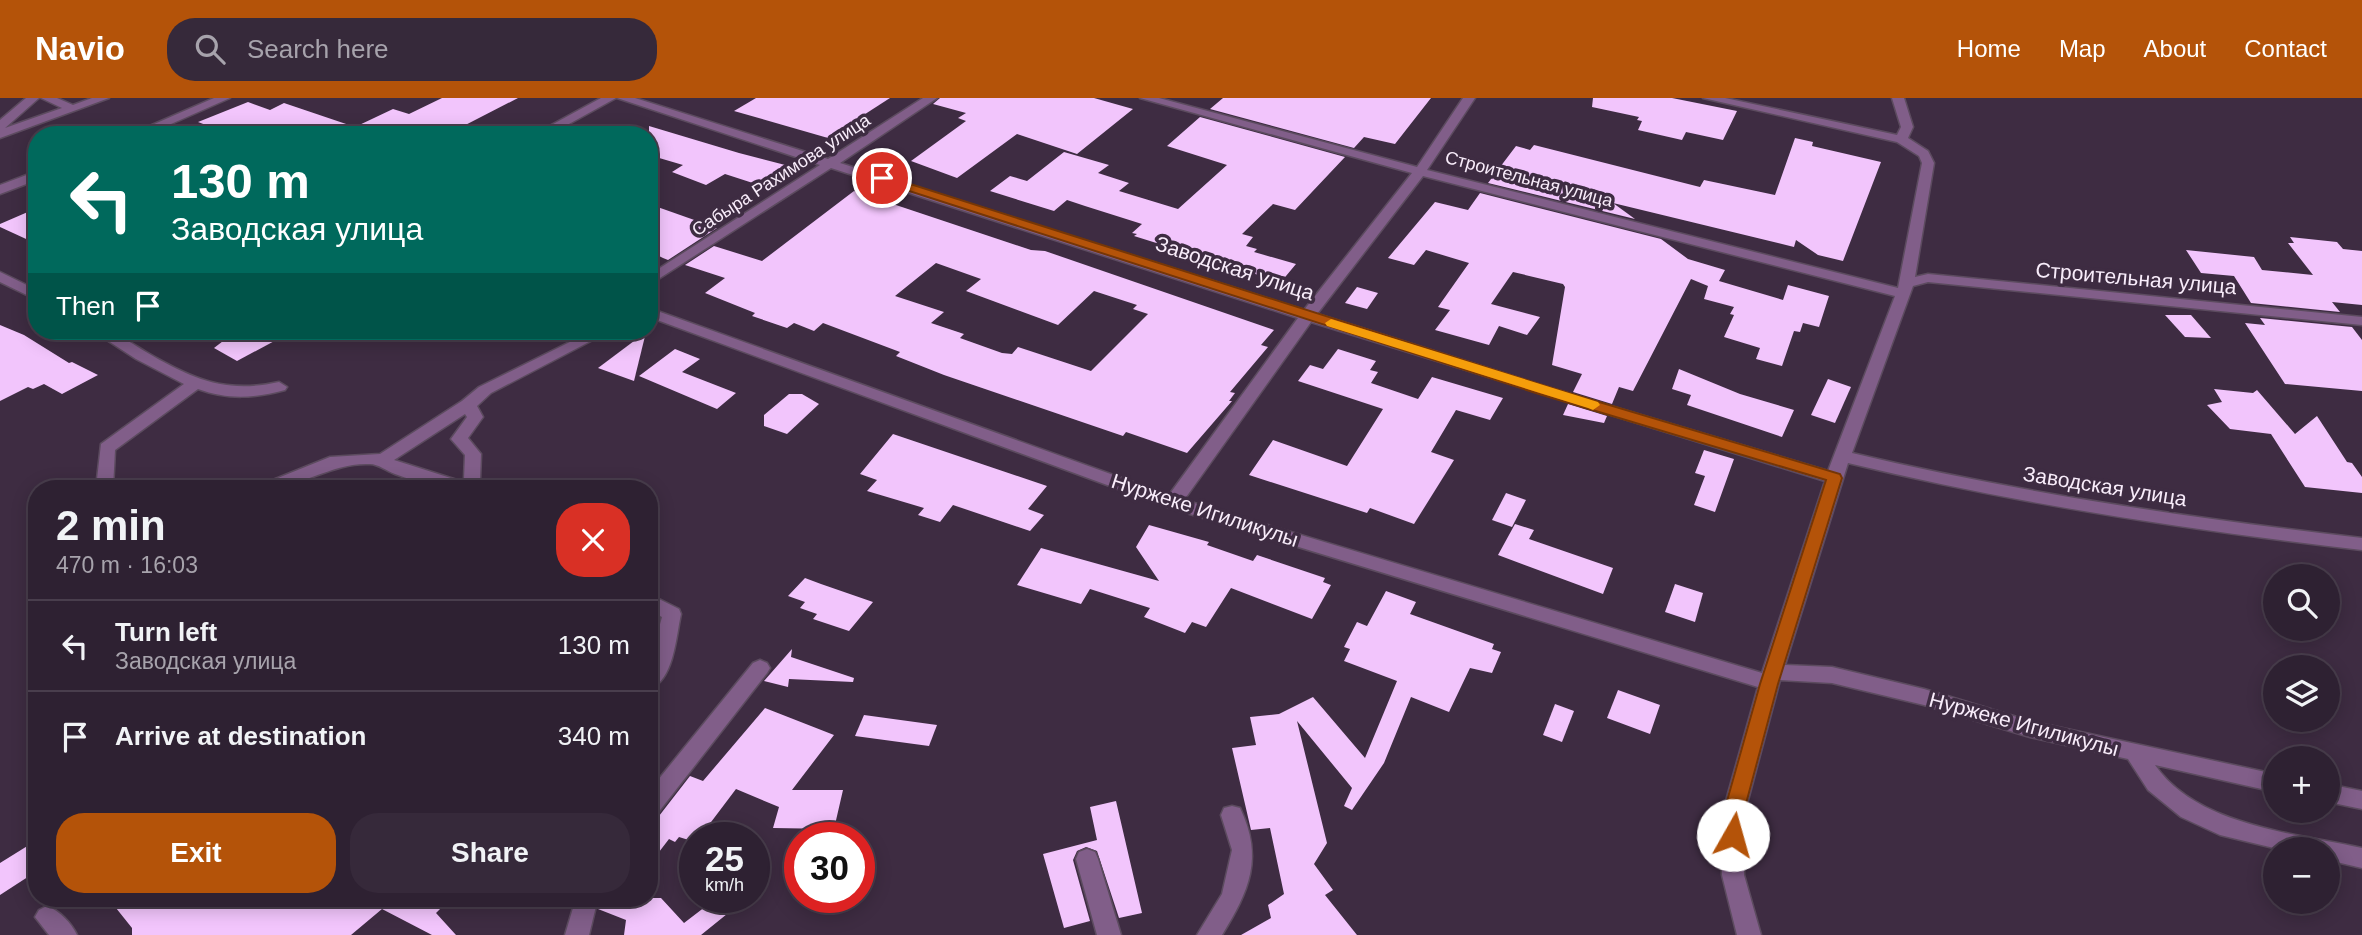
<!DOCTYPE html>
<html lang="en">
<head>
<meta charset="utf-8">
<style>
	:root { --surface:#2e2132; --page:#36293a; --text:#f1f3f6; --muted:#a7a3ac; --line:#493e4d; --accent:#b45309 }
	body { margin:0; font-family:Arial,sans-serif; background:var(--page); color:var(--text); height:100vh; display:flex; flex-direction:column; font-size:26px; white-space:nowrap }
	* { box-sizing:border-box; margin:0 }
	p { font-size:23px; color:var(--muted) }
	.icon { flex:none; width:38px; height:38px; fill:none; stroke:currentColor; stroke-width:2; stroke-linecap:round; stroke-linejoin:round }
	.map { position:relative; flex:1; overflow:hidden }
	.side { position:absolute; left:28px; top:382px; width:630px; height:427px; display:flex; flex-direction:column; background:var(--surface); border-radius:28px; box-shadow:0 4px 18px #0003,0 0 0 2px var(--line) }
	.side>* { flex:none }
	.guide { position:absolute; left:28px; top:28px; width:630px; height:214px; border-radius:28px; box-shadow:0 4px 18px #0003,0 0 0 2px var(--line); background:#00695c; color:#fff; overflow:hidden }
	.fabs { position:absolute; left:2263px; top:466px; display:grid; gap:14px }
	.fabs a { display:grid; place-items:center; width:77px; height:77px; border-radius:50%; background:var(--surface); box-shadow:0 4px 18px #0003,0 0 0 2px var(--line); font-size:35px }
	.speed { position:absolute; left:679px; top:724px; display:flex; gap:14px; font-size:35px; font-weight:700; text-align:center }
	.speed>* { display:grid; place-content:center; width:91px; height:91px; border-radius:50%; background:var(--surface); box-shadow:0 4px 18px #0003,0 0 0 2px var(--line); line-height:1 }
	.speed small { font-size:18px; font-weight:400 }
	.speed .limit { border:10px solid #d22; background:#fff; color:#111 }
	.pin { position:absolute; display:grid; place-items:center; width:60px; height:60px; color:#fff; margin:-30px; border:4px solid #fff; border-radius:50%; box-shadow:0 2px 7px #0007 }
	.me { position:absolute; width:77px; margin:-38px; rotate:7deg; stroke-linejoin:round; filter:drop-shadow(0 0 5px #0008) }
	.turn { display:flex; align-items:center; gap:24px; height:147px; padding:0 28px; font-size:32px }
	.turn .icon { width:91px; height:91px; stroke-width:2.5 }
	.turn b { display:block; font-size:49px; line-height:60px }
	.then { display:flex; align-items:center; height:66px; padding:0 28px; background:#0003; gap:14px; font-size:26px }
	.round { display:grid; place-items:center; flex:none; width:74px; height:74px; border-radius:28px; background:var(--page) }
	.summary { display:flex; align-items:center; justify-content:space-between; height:119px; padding:0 28px }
	h1 { font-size:42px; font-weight:800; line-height:52px }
	.action { display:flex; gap:14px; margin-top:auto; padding:14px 28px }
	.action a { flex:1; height:80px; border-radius:28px; background:var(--accent); color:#fff; font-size:28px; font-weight:800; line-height:80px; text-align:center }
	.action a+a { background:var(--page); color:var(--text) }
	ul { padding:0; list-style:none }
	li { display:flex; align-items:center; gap:21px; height:91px; padding:0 28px; border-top:2px solid var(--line) }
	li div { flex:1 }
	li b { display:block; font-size:26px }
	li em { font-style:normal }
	header { display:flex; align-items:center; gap:42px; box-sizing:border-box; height:98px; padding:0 35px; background:var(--accent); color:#fff }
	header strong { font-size:33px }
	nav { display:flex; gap:38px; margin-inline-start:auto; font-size:24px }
	.search { width:490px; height:63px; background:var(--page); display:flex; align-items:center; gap:18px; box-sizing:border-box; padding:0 24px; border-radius:28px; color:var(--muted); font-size:26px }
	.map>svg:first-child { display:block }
	.building { fill:#f2c5fc; fill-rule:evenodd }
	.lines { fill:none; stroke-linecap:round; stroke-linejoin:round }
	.minor-casing { stroke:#5c4b5f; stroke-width:3 }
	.minor { fill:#815e89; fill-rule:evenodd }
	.route { fill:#b45309; stroke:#753606; stroke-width:2 }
	.slow { fill:#f59e0b }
	.labels { text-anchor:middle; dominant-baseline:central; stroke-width:7; stroke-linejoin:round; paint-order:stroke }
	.far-street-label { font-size:18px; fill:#f8ecfa; stroke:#3e2c42 }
	.street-label { font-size:21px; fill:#f8ecfa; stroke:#3e2c42 }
</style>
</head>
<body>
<header>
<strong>Navio</strong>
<div class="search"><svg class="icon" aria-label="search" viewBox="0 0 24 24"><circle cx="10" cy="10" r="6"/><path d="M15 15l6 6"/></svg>Search here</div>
<nav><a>Home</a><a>Map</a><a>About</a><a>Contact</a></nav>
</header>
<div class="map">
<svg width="2362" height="837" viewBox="0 0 2362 837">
	<rect width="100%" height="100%" fill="#3e2c42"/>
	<!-- building -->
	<g class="building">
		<polygon points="442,0 518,0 446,37 232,37 198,24 248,4 270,12 284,5 355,29 393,11 409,16"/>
		<polygon points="756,0 890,0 828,40 734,13"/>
		<polygon points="940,0 1094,0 1133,11 1077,56 1017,36 957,80 911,63 966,23 958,20 966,15 933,6"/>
		<polygon points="1223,0 1431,0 1395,46 1364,39 1354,50 1210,11"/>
		<polygon points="1593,0 1672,0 1737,13 1723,42 1686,34 1682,42 1638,32 1642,23 1637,22 1639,19 1592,9"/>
		<polygon points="1200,19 1345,59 1295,112 1273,106 1242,136 1253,139 1246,148 1257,151 1254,154 1296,166 1281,184 1134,138 1137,136 1132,135 1142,126 1085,108 1067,102 1054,113 990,93 1010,78 1027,83 1064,54 1109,67 1098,75 1129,85 1119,93 1178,111 1227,67 1167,48"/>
		<polygon points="649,28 739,55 789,68 759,87 725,76 706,87 672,74 683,67 649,57"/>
		<polygon points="1795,40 1813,44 1812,48 1881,64 1843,163 1818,157 1796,142 1794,149 1613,105 1635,121 1488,85 1516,48 1530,52 1534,47 1700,89 1704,82 1775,97"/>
		<path d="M 854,93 L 1031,152 L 1045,153 L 1274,232 L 1261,247 L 1268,249 L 1230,294 L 1235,295 L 1229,303 L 1232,303 L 1187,355 L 1126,334 L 1123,338 L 944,277 L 896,258 L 900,254 L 823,225 L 814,233 L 794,225 L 787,230 L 752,218 L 755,215 L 705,195 L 725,180 L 685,167 L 714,148 L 762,163 ZM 936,165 L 981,181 L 966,193 L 1058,227 L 1094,193 L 1137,207 L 1133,211 L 1148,216 L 1091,273 L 1018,249 L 1012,256 L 1002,255 L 960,240 L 964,236 L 931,225 L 944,214 L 895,198 Z"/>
		<polygon points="1480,95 1661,141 1688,161 1725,172 1719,183 1783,202 1788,187 1829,198 1819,229 1803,225 1800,234 1794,233 1782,268 1756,261 1760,250 1724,239 1734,217 1730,216 1734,209 1704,201 1708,188 1691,181 1633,293 1619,289 1612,306 1573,294 1582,276 1552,267 1565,189 1563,186 1513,174 1491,206 1540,219 1527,237 1499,228 1489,247 1435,232 1450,212 1438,209 1469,165 1426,152 1414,167 1388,160 1435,104 1468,112"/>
		<polygon points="649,106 717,130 668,162 663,160 649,153"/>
		<polygon points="37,110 37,146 0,129 0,126"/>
		<polygon points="2290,139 2337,144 2343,151 2362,153 2362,207 2332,204 2340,214 2251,205 2234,178 2201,175 2186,152 2254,159 2262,172 2313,177 2288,145 2294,145"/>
		<polygon points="1357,189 1378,195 1367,211 1345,205"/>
		<polygon points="2165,217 2191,217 2211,240 2185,239"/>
		<polygon points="2260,220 2352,229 2362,242 2362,293 2285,286 2245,225 2265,227"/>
		<polygon points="0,227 24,237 69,265 72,264 98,277 62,296 44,286 33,291 28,289 0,303"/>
		<polygon points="236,233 293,233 237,263 214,250"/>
		<polygon points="646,234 634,283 598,270"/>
		<polygon points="675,251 700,261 682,274 736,295 717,311 639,278"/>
		<polygon points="1338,251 1376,263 1370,272 1378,274 1371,285 1418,301 1432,279 1503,300 1490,322 1456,312 1431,354 1454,362 1414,426 1370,410 1367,415 1249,377 1273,342 1347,368 1383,311 1298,283 1310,267 1323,271"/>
		<polygon points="1679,271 1740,296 1794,312 1782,339 1687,307 1691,297 1672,291"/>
		<polygon points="1828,281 1851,289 1835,325 1811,317"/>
		<polygon points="2214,291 2253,295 2257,292 2295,336 2317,318 2347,364 2352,365 2362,379 2362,395 2305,389 2271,336 2230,331 2207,307 2222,304"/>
		<polygon points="789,296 802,296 819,306 787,336 764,328 764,317"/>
		<polygon points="1568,306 1607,318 1604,325 1563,317"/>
		<polygon points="893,336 1047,388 1028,411 1044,417 1030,433 953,407 940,424 918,417 924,410 867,393 877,382 860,376"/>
		<polygon points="1704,352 1734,361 1715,414 1694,407 1705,378 1695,375"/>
		<polygon points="1506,395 1526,402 1512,429 1492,422"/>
		<polygon points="1515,426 1534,432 1529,441 1613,470 1603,496 1498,457"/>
		<polygon points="1149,427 1209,444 1207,447 1253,463 1257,457 1325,480 1323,484 1331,487 1312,521 1231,490 1206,529 1192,524 1185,535 1144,519 1150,510 1090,491 1081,506 1017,487 1041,450 1159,483 1136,449"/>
		<polygon points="805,480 821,486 873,504 849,533 813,521 817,516 800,510 805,504 788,498"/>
		<polygon points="1675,486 1703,495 1695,524 1665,514"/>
		<polygon points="1386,493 1416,504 1410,516 1494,546 1492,551 1501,554 1492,575 1470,570 1449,614 1411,599 1384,665 1352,712 1344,708 1352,690 1297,623 1327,745 1314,766 1333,792 1325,797 1357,837 1241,837 1271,820 1268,807 1284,796 1270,730 1251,732 1232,650 1256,647 1250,619 1279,616 1313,599 1365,660 1397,583 1344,563 1350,551 1344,549 1357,524 1367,528"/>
		<polygon points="792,551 791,559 854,580 853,584 789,581 788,589 764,583"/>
		<polygon points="1618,592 1660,607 1650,636 1607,620"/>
		<polygon points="1555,606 1574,613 1562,644 1543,637"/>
		<polygon points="765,610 834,637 792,692 843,692 834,731 773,730 779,709 736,691 699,740 695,740 695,744 679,739 675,744 669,741 649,767 649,723 659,718 690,678 703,683"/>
		<polygon points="864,617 937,627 929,648 855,638"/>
		<polygon points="1116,703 1142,815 1119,820 1097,753 1086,749 1077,753 1073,762 1090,823 1064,830 1043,756 1097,742 1090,709"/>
		<polygon points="37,742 37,773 0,797 0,765"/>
		<polygon points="108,800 427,800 443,808 436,815 456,837 432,837 382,811 351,837 132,837 132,830"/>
		<polygon points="600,800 661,800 684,825 714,802 727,816 701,837 624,837 626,822 598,811"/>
	</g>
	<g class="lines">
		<defs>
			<g id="minor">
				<polygon points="26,0 39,0 5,30 62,10 41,0 57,0 73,7 92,0 109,0 0,40 0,32 3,31 0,32 0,22"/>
				<polygon points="214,0 230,0 146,37 129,37"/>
				<polygon points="601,0 616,0 549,37 533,37"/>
				<path d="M 617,0 L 635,0 L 828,61 L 923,0 L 937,0 L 840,65 L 1304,212 L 1412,75 L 1140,0 L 1159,0 L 1417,69 L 1463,0 L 1475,0 L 1427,72 L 1898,190 L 1922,65 L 1919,58 L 1897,44 L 1703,0 L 1725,0 L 1897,37 L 1901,29 L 1892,0 L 1904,0 L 1913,29 L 1908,40 L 1928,53 L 1934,65 L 1915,179 L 1928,176 L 2362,219 L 2362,227 L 1928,184 L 1913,188 L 1852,355 C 2020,395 2190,420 2362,440 L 2362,452 C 2189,432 2017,406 1848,365 L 1785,567 L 1832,569 L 1924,591 L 2030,623 L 2275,676 L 2275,694 L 2155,667 C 2197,728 2295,735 2362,750 L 2362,770 L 2328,762 L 2328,751 L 2278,751 L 2220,737 L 2181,719 L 2148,692 L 2128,661 L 2030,639 L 1924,607 L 1832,585 L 1780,582 L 1744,717 L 1744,777 L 1761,837 L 1737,837 L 1722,777 L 1722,717 L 1758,589 L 1167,409 L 649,219 L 649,210 L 1169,397 L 1298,220 L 831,70 L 649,187 L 649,177 L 820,67 ZM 1423,78 L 1895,198 L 1828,373 L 1550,290 L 1317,216 ZM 1311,224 L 1825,383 L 1762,575 L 1184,402 Z"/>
				<polygon points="37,73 37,82 0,96 0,87"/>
				<polygon points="0,174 37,192 37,202 0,184"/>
				<path d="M 93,233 C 115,233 128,243 146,254 C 192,281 226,296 279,284 L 287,289 L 285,292 C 255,300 228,302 198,291 L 115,352 L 113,390 L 96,390 L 101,346 L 184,286 L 136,261 Z"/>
				<path d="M 592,233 L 610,233 L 491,295 L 477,308 L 483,319 L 468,340 L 481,356 L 480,382 L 474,390 C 447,390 421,386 395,376 C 387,373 378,366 370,366 C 331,364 299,392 260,390 L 263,386 L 330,359 L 380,356 L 462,303 L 479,289 ZM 465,316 L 467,319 L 451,341 L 465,357 L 464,381 L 460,385 L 457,382 L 394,362 Z"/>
				<path d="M 649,496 L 679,511 L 681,516 C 676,538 674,583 649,591 L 649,567 L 662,519 L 649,512 Z"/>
				<polygon points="760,562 767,565 770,570 767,575 657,716 649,718 649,693 753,565"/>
				<polygon points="2328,686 2362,693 2362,711 2328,704"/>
				<path d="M 1232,708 L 1240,710 C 1264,760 1249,793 1222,837 L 1197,837 L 1222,796 L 1232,752 L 1221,717 L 1224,710 Z"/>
				<polygon points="1087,751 1095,754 1098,761 1121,837 1097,837 1076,761 1079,754"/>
				<polygon points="576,800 598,800 589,837 565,837"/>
				<path d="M 47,808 C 60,813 71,825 77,837 L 49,837 L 35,819 L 39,812 Z"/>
			</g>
		</defs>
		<!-- minor casing -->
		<use href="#minor" class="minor-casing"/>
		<!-- minor -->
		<use href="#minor" class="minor"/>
	</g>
	<!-- route -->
	<polygon class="route" points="882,77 1549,289 1840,376 1842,380 1778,586 1743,717 1740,743 1733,746 1726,743 1723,717 1760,586 1826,382 1539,296 878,83 876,80"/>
	<!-- slow -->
	<polygon class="slow" points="1331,221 1598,304 1600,307 1593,312 1588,310 1327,228 1325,225"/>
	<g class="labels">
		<!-- far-street labels -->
		<g class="far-street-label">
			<text transform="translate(781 77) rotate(-33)">Сабыра Рахимова улица</text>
			<text transform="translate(1529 81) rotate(15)">Строительная улица</text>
		</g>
		<!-- street labels -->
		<g class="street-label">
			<text transform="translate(1235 170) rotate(18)">Заводская улица</text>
			<text transform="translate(2136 180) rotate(5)">Строительная улица</text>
			<text transform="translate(2105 388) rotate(9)">Заводская улица</text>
			<text transform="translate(1205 412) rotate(18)">Нуржеке Игиликулы</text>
			<text transform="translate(2024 626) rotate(15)">Нуржеке Игиликулы</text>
		</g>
	</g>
</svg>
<div class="fabs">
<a><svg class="icon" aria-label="search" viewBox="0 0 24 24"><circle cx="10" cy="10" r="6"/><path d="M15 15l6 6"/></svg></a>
<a><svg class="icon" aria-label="layers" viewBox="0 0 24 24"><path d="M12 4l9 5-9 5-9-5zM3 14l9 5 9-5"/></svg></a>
<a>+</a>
<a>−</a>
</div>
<div class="speed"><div>25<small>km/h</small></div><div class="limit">30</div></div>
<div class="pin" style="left:882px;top:80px;background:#d93025"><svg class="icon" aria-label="arrive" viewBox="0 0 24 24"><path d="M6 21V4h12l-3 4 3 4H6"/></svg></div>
<svg class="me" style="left:1733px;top:737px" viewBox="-20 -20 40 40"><circle r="19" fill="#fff"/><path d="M0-13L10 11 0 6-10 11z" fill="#b45309"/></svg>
<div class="guide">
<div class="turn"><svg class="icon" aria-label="left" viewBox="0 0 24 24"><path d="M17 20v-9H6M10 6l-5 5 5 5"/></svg><div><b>130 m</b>Заводская улица</div></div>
<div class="then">Then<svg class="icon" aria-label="arrive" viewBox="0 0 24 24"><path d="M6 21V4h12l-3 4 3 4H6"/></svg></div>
</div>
<section class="side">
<div class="summary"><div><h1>2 min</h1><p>470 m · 16:03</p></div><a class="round" style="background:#d93025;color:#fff"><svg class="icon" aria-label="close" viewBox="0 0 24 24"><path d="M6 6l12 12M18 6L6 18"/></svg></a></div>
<ul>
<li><svg class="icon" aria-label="left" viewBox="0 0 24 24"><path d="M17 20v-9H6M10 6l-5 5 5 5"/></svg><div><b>Turn left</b><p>Заводская улица</p></div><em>130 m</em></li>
<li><svg class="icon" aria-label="arrive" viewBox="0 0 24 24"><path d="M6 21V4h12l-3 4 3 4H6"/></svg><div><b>Arrive at destination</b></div><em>340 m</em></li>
</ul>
<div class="action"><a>Exit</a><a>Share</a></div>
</section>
</div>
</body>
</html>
